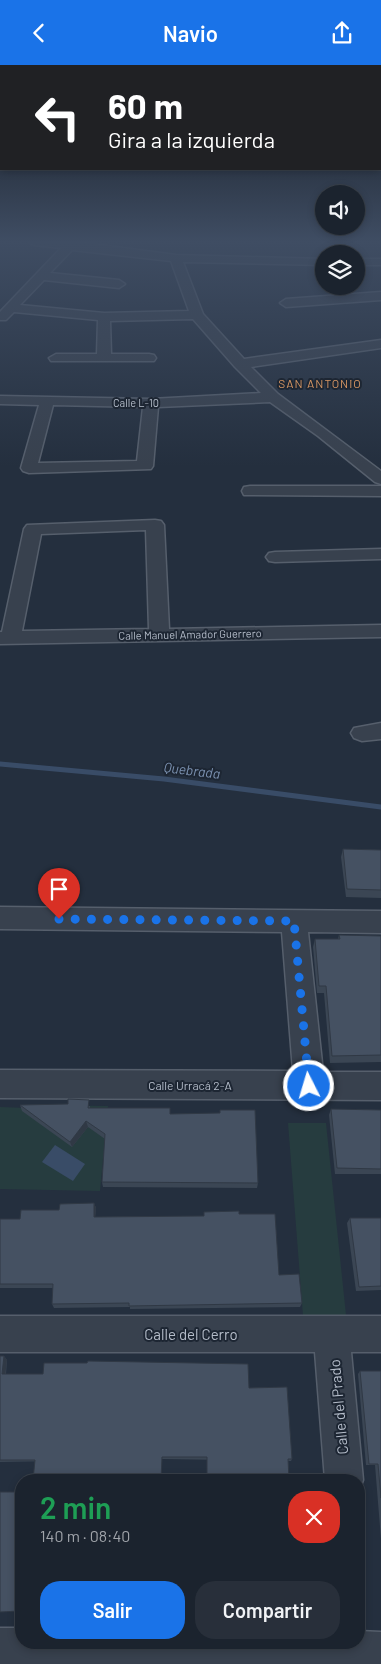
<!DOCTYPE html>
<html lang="es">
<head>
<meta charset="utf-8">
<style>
	:root { --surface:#1b232e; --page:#282f3a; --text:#f1f3f6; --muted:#a0a4aa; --line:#39404a; --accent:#1a73e8 }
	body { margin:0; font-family:Barlow,sans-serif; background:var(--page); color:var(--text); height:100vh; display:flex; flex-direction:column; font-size:19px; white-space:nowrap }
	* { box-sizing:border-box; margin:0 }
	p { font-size:16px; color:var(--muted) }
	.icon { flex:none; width:28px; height:28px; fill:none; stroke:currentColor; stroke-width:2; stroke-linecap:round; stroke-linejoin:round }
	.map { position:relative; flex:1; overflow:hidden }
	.drawer { position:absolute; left:15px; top:1409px; width:350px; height:175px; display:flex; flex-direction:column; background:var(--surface); border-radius:20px; box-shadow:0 2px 8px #0003,0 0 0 1px var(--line) }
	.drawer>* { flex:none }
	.banner { position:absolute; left:0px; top:0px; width:381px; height:105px; box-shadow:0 2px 8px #0003,0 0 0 1px var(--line); background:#202124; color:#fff; overflow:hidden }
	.buttons { position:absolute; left:315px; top:120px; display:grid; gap:10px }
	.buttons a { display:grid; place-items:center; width:50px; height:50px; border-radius:50%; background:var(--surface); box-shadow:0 2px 8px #0003,0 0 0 1px var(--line); font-size:25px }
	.pin { position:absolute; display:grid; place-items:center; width:42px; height:42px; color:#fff; margin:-51px -21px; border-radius:50% 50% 50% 0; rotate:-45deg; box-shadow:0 0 5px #0007 }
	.pin .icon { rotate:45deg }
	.me { position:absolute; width:55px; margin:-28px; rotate:355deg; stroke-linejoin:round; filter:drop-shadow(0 0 4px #0008) }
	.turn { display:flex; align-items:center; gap:18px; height:105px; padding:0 25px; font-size:22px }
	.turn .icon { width:65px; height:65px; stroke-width:2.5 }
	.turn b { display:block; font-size:35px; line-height:42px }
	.round { display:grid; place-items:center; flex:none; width:52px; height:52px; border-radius:20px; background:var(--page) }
	.overview { display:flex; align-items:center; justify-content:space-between; height:85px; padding:0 25px }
	h1 { font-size:30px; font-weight:600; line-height:38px; color:#1e9e55 }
	.cta { display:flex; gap:10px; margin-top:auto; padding:10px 25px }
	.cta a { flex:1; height:58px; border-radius:20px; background:var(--accent); color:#fff; font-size:20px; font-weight:600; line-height:58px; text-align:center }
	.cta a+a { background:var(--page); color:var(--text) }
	header { display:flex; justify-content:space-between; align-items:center; height:65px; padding:0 25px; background:var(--accent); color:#fff; font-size:22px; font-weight:600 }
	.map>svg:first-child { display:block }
	.green { fill:#263c3f }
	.water { fill:#394c67 }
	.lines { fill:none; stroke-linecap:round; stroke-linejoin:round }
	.stream { stroke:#394c67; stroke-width:5 }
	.minor-casing { stroke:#565f6c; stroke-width:3 }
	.minor { fill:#38414e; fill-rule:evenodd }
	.wall { fill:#3b4654 }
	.shaded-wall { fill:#303945 }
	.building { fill:#455162; stroke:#303945 }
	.route { stroke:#1a73e8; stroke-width:9; stroke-dasharray:0 16.2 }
	.labels { text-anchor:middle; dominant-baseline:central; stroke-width:4; stroke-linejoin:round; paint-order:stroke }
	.far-street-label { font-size:11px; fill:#b4bcc9; stroke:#1d2633 }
	.far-quarter-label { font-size:12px; letter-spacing:1px; fill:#d59563; stroke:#1d2633 }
	.street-label { font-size:12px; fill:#b4bcc9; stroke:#1d2633 }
	.water-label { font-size:14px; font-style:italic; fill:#7c92b1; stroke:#1d2633 }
	.near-street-label { font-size:15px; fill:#b4bcc9; stroke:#1d2633 }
</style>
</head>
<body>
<header><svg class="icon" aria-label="back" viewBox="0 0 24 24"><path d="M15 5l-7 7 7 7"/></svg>Navio<svg class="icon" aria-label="share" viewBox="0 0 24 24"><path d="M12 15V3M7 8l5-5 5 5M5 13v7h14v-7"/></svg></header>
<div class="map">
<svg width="381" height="1599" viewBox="0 0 381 1599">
	<rect width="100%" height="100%" fill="#242f3e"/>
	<!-- green -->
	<g class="green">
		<polygon points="28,1040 108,1041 100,1126 0,1124 0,1042 27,1043"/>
		<polygon points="288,1058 326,1058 346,1250 303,1251"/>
	</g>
	<!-- water -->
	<polygon class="water" points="55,1080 85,1099 73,1116 42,1097"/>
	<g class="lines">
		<!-- stream -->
		<polyline class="stream" points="0,699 164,714 381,742"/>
		<defs>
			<g id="minor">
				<path d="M 29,177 L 78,177 L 176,190 L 324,194 L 324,200 L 183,197 L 203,249 L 244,294 L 381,275 L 381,283 L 251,302 L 278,329 L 381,406 L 381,419 L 375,417 L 318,371 L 270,337 L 158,342 L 153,401 L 151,404 L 29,408 L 23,406 L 21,403 L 39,340 L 0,339 L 0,331 L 151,334 L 261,328 L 235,302 L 193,254 L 110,256 L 111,289 L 149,289 L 154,290 L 156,293 L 154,296 L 51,296 L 49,293 L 56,289 L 97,289 L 98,255 L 14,247 L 6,255 L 0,255 L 0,247 L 61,183 L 34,180 ZM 72,185 L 171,196 L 189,246 L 104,248 L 20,240 L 44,215 L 119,223 L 125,219 L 119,215 L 50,208 ZM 53,340 L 143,342 L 137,396 L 38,398 Z"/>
				<rect x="356" y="194" width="25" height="6"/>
				<polygon points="381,227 381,235 286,242 280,238 286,234"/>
				<polygon points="250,421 381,421 381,431 244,430 242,426 244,422"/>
				<path d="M 155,455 L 161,456 L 164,460 L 169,564 L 381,560 L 381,572 L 0,579 L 0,567 L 2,567 L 24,464 L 27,460 ZM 146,465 L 149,564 L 22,566 L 41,469 Z"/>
				<polygon points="381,484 381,494 275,497 269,496 266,492 269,488 275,487"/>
				<polygon points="381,658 381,674 362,676 354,673 351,668 354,663"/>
				<polygon points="0,842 381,846 381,868 308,867 323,1007 381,1007 381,1035 0,1033 0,1005 293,1006 282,867 0,864"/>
				<polygon points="0,1251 381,1251 381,1287 351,1287 363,1415 359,1426 359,1415 325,1415 315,1287 0,1287"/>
				<polygon points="0,1563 21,1563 21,1578 359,1578 359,1566 381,1567 381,1599 0,1599"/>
			</g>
		</defs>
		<!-- minor casing -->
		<use href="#minor" class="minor-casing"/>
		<!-- minor -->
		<use href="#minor" class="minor"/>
	</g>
	<!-- wall -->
	<g class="wall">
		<polygon points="343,784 381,785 381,833 346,832 341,792"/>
		<polygon points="339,870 381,871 381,997 330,998 324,928 317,928 313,882 315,874 338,874"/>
		<polygon points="20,1040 90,1041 90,1043 170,1049 258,1118 257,1123 103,1122 102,1117 105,1074 88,1062 72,1082 22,1046"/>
		<polygon points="331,1044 381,1045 381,1109 335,1109 329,1050"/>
		<polygon points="94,1138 96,1143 95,1152 204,1151 239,1149 279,1210 302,1238 300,1242 130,1244 130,1242 54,1243 52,1239 53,1223 0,1223 0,1154 20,1154 59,1145"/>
		<polygon points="350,1153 381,1153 381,1225 356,1226 347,1158"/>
		<polygon points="0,1291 4,1291 7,1295 6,1309 249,1323 292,1394 291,1396 288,1396 163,1394 0,1397"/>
		<polygon points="360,1306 381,1306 381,1474 375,1400 366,1400 358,1309"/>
	</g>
	<!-- shaded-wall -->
	<g class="shaded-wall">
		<polygon points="86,1056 88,1062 72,1082 70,1077"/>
		<polygon points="94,1138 96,1143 95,1157 94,1152"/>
		<polygon points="4,1291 7,1295 5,1312 2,1309"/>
	</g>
	<!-- building -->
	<g class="building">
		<polygon points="343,784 381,785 381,825 347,824"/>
		<polygon points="339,870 381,871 381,990 332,991 326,921 319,921 315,874 340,874"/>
		<polygon points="68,1034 89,1035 88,1043 170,1043 170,1049 220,1048 220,1045 255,1045 258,1118 102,1117 105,1069 86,1056 70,1077 20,1040 68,1039"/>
		<polygon points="331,1044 381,1045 381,1104 337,1103"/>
		<polygon points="94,1138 94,1152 204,1151 204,1147 239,1146 239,1149 275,1149 279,1210 299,1209 302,1238 129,1241 129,1238 52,1239 53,1219 0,1219 0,1154 20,1154 21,1145 59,1145 60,1139"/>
		<polygon points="350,1153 381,1153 381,1221 359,1222"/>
		<polygon points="0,1291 4,1291 2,1309 43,1309 44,1298 87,1298 88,1296 248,1299 249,1323 287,1322 292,1394 288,1394 289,1415 207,1415 207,1392 162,1392 161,1415 33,1415 35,1395 0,1395"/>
		<polygon points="360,1306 381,1306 381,1433 378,1399 369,1399"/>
		<polygon points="0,1427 21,1427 21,1546 0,1547"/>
	</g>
	<!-- sky -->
	<linearGradient id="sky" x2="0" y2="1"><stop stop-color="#141a22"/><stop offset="0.44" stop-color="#3f4d63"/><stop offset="1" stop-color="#3f4d63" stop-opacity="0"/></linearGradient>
	<rect width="381" height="401" fill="url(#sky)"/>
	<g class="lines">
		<!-- route -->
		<polyline class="route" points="59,854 294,856 309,1021"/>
	</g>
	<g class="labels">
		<!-- far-street labels -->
		<g class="far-street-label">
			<text x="136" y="337">Calle L-10</text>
			<text transform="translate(190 569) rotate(-1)">Calle Manuel Amador Guerrero</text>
		</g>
		<!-- far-quarter labels -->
		<g class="far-quarter-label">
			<text x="320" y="318">SAN ANTONIO</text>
		</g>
		<!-- street labels -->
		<g class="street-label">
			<text x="190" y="1020">Calle Urracá 2-A</text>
		</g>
		<!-- water labels -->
		<g class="water-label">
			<text transform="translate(192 705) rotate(7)">Quebrada</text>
		</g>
		<!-- near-street labels -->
		<g class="near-street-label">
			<text x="191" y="1269">Calle del Cerro</text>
			<text transform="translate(338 1342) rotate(-95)">Calle del Prado</text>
		</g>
	</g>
</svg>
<div class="buttons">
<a><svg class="icon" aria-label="sound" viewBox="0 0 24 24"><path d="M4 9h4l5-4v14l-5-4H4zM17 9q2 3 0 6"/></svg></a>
<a><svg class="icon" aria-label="layers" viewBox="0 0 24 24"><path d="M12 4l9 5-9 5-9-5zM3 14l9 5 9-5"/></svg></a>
</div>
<div class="pin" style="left:59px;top:854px;background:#d93025"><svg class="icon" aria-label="arrive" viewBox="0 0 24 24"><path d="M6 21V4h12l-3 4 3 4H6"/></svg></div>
<svg class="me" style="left:309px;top:1021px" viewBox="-20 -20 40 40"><circle r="17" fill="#1a73e8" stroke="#fff" stroke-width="3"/><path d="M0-11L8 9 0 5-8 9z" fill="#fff"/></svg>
<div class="banner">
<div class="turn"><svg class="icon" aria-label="left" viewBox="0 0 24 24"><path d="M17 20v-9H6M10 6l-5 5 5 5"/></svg><div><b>60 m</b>Gira a la izquierda</div></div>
</div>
<section class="drawer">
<div class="overview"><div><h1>2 min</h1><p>140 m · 08:40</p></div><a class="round" style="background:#d93025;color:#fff"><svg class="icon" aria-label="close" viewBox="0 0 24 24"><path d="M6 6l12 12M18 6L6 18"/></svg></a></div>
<div class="cta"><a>Salir</a><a>Compartir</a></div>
</section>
</div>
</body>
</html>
